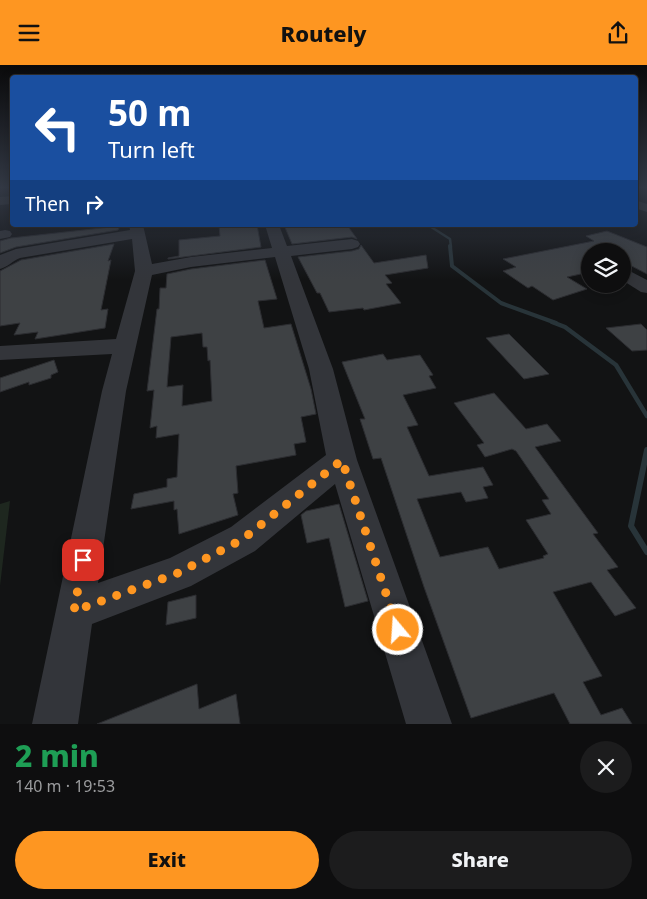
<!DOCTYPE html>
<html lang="en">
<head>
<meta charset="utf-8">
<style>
	:root { --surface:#0e0e0f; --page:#1c1c1d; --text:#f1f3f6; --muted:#9b9c9e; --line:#2e2e2f; --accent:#fe9621 }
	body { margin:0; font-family:"Noto Sans",sans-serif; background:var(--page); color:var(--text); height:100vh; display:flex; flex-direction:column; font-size:19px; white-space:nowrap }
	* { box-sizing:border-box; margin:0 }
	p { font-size:16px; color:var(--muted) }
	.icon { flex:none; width:28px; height:28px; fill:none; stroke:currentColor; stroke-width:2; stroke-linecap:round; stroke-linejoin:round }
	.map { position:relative; height:659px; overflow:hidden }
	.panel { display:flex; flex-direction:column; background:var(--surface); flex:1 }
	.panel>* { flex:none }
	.top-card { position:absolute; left:10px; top:10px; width:628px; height:152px; border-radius:5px; box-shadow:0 2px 12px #0003,0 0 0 1px var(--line); background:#1a4fa0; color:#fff; overflow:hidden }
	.controls { position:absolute; left:581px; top:178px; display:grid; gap:10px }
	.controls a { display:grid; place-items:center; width:50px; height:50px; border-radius:50%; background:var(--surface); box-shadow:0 2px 12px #0003,0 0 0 1px var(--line); font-size:25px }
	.pin { position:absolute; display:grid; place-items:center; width:42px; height:42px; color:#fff; margin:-21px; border-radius:10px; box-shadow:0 2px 8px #0006 }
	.me { position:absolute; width:55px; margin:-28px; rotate:342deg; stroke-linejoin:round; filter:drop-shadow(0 0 4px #0008) }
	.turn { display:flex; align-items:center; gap:18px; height:105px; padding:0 15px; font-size:22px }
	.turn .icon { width:65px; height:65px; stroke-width:2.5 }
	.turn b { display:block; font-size:35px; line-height:42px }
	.then { display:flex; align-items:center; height:48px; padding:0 15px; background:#0003; gap:10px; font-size:19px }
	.round { display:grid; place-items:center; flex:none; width:52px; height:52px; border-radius:26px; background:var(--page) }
	.summary { display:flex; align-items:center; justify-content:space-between; height:85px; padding:0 15px }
	h1 { font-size:30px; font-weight:800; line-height:38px; color:#1e9e55 }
	.primary-button { display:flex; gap:10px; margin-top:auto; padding:10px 15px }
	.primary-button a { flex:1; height:58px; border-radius:30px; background:var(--accent); color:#111; font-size:20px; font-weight:800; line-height:58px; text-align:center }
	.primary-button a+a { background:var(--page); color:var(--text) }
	header { display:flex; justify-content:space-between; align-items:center; height:65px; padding:0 15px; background:var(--accent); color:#111; font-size:22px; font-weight:800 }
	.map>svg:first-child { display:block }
	.green { fill:#1e271f }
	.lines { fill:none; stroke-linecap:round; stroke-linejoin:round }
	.stream-far3 { stroke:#283439; stroke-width:2.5 }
	.stream-far2 { stroke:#283439; stroke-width:4 }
	.stream-far1 { stroke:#283439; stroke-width:4.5 }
	.stream { stroke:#283439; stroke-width:6 }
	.building { fill:#3e4144; stroke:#2c2d31; fill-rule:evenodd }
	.minor { fill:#33353a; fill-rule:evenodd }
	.route { stroke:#fe9621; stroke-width:9; stroke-dasharray:0 16.2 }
</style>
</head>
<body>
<header><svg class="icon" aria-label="menu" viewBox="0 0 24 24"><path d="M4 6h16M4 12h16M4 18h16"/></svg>Routely<svg class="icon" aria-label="share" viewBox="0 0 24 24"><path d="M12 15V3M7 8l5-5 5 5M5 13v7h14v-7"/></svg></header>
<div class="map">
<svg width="647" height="659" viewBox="0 0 647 659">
	<rect width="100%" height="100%" fill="#121314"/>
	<!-- green -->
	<polygon class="green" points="10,436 0,521 0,439"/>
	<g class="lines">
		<!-- stream-far3 -->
		<polyline class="stream-far3" points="428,160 450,174 451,182"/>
		<!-- stream-far2 -->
		<polyline class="stream-far2" points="450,181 452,201 501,238 556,258"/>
		<!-- stream-far1 -->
		<polyline class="stream-far1" points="552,257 565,262 616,300 647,351"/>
		<!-- stream -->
		<polyline class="stream" points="647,385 631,461 647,487"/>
	</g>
	<!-- building -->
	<g class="building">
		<polygon points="219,160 257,160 261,182 168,194 168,193 179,191 179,175 220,171"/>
		<polygon points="284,160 347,160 357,174 352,172 292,179"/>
		<polygon points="120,161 118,165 16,182 0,188 0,176 11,173"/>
		<polygon points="607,166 647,182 647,209 622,196 622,184 612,186 590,186 590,207 567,212 587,224 553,235 532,221 528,223 503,206 516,202 503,194 594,176 586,171"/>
		<polygon points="114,179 108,196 111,195 101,245 108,244 105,263 35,274 38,267 14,270 20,258 0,261 0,206 21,195"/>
		<polygon points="361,180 374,198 426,190 428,203 385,210 392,218 386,219 401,238 364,245 363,243 329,247 320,228 317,228 298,192 352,186 359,184"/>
		<path d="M 265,195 L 277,234 L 258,236 L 264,263 L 291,259 L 311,324 L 316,349 L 301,352 L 306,377 L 294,379 L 296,390 L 236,401 L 238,428 L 233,429 L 238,450 L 179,469 L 177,444 L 174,445 L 174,436 L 131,444 L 134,429 L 167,422 L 167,414 L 177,412 L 179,369 L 156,373 L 157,361 L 150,363 L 154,325 L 147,326 L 157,244 L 159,244 L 160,223 L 166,223 L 167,209 L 191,204 ZM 202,268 L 203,282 L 207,282 L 208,296 L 210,295 L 212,336 L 182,341 L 183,320 L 167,322 L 171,272 Z"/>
		<polygon points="641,259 647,265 647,285 632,286 606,263"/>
		<polygon points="509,269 549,309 524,314 486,273"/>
		<polygon points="383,289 387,295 420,290 433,310 429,311 436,323 403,330 418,360 407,362 429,411 483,402 493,420 483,422 488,433 466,437 461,427 417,434 440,492 488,482 499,504 544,493 543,491 548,489 526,455 551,449 542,435 549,434 516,386 512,384 485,392 477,380 484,378 454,338 494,328 526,364 547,359 561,376 535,382 598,468 593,469 618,502 607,505 636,543 615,551 591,517 553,527 602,611 583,617 601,650 622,643 632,659 570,659 554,628 471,653 424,522 381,393 373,394 360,354 365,354 342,297"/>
		<polygon points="54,295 58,307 51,310 51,313 29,320 29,317 0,327 0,313"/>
		<polygon points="339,439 368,536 345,542 329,473 307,478 301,450 306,446"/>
		<polygon points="196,530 196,553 166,560 168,537"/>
		<polygon points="197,619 199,644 236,629 240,659 97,659"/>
	</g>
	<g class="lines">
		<!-- minor -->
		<g class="minor">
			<polygon points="12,131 12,139 0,140 0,132"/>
			<polygon points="635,135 647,139 647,147 635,143"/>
			<path d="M 129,160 L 143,160 L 152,199 L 191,192 L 272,183 L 265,160 L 279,160 L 287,181 L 352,174 L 358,176 L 360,179 L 358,182 L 352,184 L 291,191 L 333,304 L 357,395 L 452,659 L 406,659 L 335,419 L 255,486 L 191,521 L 92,559 L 78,659 L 32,659 L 102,326 L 112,289 L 0,295 L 0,281 L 116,274 L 135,206 L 132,174 L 20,193 C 12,196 8,202 0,204 L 0,190 L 16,184 L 130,165 ZM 275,192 L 309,304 L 326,390 L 231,462 L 170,493 L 98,518 L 126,326 L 152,210 L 191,202 Z"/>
			<polygon points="5,165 10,166 12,169 10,172 0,174 0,166"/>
			<polygon points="622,202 647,215 647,228 641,227 622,215"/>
		</g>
	</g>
	<!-- sky -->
	<linearGradient id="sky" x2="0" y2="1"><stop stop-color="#0a0a0b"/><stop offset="0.57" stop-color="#333945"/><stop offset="1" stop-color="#333945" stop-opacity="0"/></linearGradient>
	<rect width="647" height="215" fill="url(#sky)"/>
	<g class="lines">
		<!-- route -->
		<polyline class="route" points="83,495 74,546 178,508 243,474 342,395 398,565"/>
	</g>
</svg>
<div class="controls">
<a><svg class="icon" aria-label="layers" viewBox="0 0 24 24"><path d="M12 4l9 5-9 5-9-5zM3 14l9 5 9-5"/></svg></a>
</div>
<div class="pin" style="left:83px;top:495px;background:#d93025"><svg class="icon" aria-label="arrive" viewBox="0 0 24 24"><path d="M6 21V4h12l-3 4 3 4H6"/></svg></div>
<svg class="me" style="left:398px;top:565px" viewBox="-20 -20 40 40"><circle r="17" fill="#fe9621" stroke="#fff" stroke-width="3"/><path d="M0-11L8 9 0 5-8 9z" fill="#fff"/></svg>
<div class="top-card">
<div class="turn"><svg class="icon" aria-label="left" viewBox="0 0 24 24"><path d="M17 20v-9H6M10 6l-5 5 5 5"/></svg><div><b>50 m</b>Turn left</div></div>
<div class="then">Then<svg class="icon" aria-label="right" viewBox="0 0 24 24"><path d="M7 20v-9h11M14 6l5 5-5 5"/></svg></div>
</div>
</div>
<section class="panel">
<div class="summary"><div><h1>2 min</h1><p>140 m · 19:53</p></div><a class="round"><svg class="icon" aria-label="close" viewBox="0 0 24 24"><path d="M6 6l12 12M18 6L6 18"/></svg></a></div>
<div class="primary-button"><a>Exit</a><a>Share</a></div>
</section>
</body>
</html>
